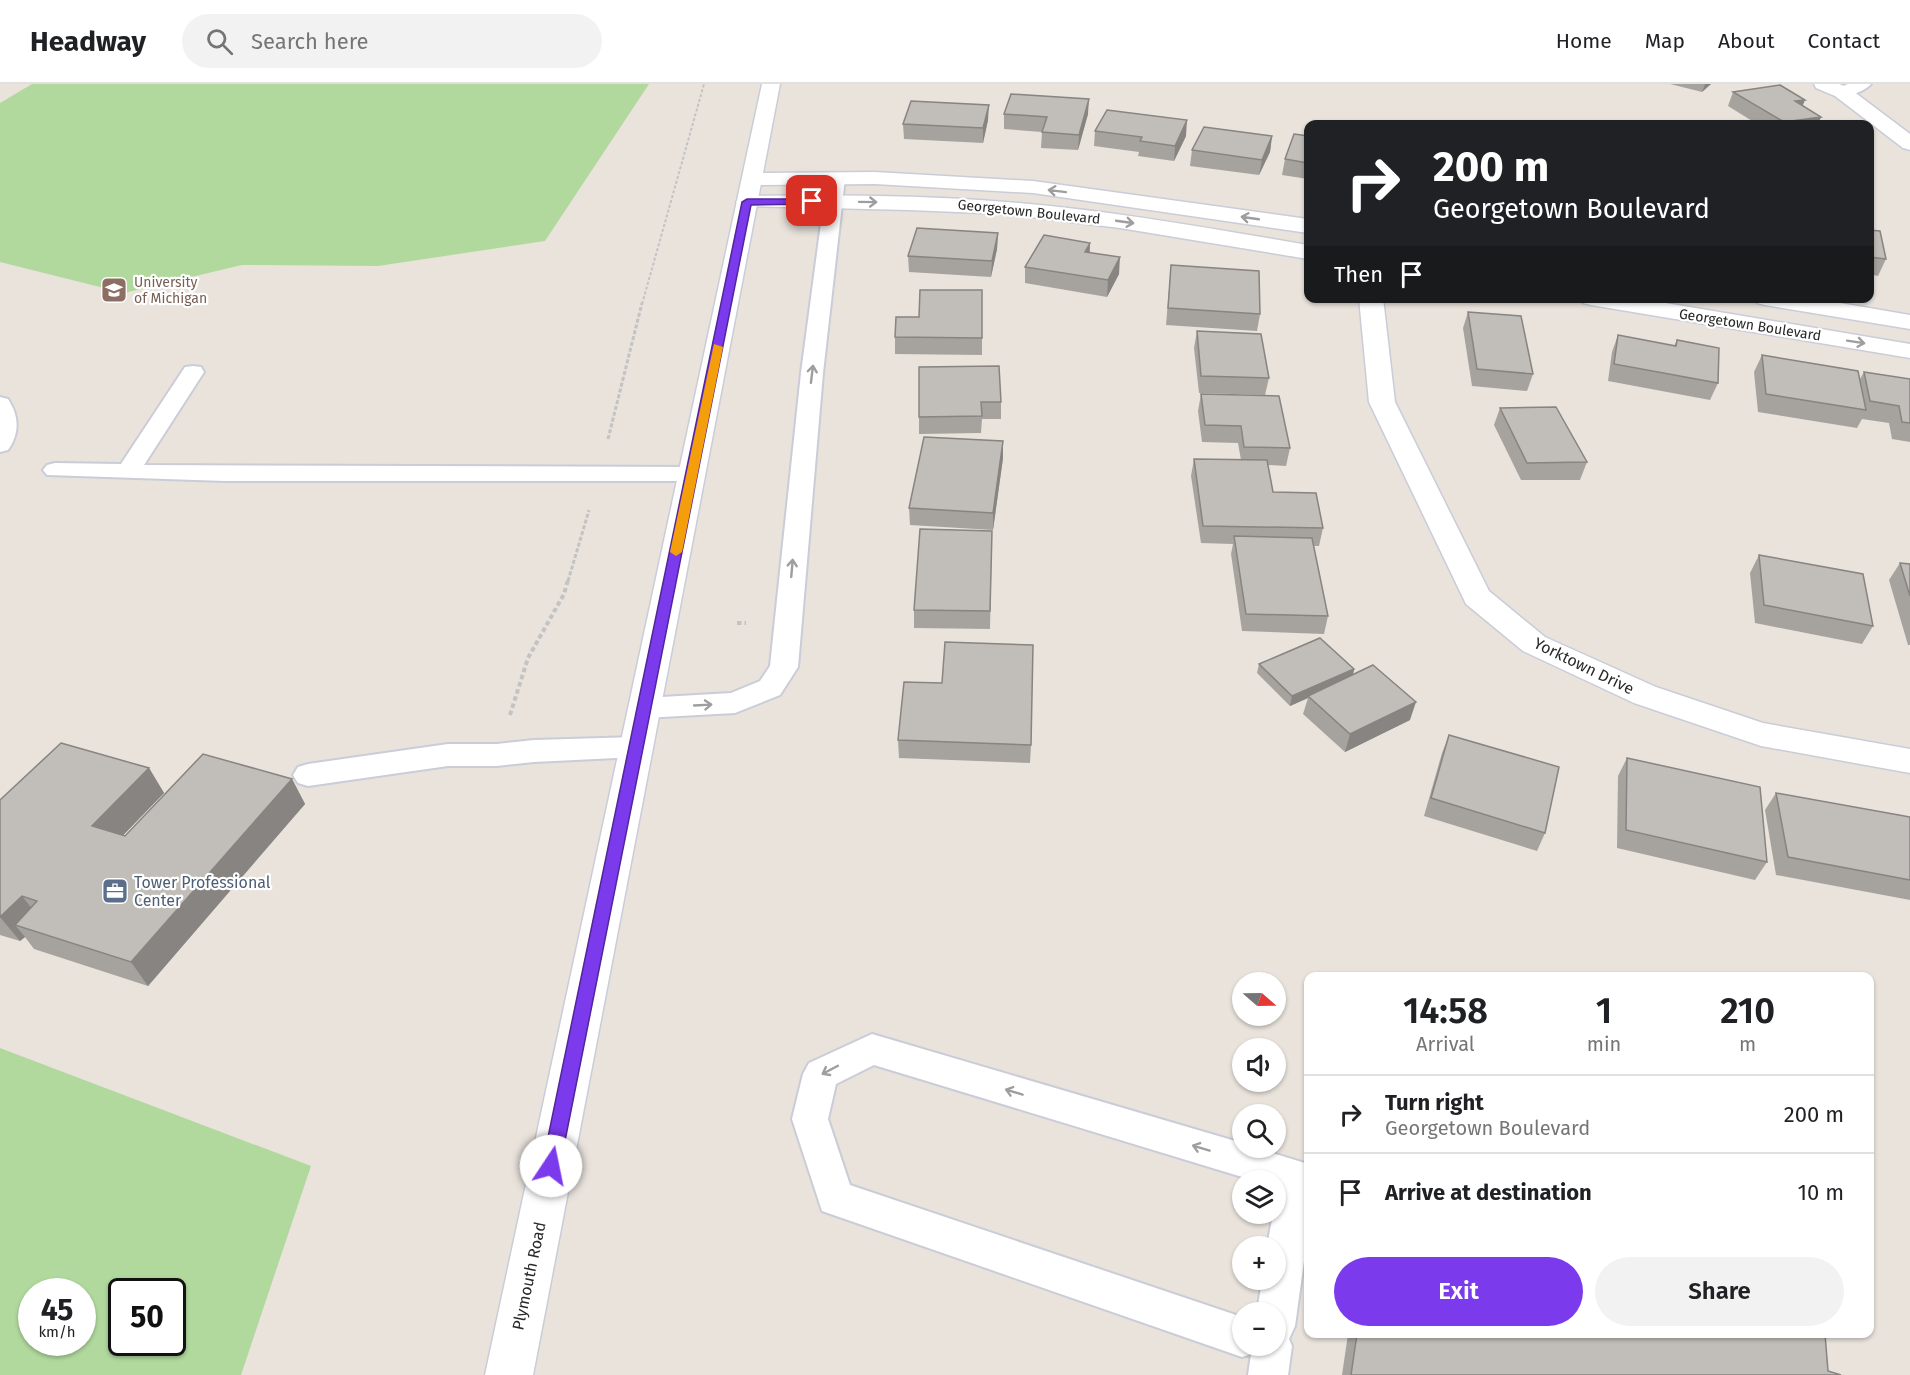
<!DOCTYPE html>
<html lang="en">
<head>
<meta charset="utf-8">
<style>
	:root { --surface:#fff; --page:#f2f2f2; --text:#202124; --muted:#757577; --line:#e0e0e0; --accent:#7c3aed }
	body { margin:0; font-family:"Fira Sans",sans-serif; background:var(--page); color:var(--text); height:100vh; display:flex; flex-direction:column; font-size:22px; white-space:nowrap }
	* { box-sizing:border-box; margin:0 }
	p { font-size:20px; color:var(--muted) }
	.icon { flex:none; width:33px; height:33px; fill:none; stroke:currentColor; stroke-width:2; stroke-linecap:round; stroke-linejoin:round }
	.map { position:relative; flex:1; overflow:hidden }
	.sheet { position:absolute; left:1304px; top:888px; width:570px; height:366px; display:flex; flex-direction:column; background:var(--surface); border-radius:12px; box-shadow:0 2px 4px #0004 }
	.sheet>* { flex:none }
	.hud { position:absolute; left:1304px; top:36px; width:570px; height:183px; border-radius:12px; box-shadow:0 2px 4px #0004; background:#202124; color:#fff; overflow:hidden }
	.needle { width:39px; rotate:110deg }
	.controls { position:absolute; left:1232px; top:888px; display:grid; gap:12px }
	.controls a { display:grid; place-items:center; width:54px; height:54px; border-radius:50%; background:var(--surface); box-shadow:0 2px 4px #0004; font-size:30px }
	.speed { position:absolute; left:18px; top:1194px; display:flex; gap:12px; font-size:30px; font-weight:700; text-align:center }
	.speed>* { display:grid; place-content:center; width:78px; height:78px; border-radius:50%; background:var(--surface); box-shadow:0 2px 4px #0004; line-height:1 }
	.speed small { font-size:15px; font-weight:400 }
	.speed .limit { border:3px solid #111; border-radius:9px; background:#fff; color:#111 }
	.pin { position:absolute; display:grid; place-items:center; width:51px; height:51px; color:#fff; margin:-26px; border-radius:12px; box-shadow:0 3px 9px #0006 }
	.me { position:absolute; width:66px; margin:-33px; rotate:11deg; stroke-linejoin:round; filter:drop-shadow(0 0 4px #0008) }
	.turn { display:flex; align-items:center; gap:21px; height:126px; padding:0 30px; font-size:27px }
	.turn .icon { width:78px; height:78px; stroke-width:2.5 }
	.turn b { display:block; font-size:42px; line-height:51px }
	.then { display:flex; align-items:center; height:57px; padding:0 30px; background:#0003; gap:12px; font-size:22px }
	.eta { display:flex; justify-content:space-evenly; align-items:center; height:102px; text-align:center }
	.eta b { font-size:36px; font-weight:600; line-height:42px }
	.cta { display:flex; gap:12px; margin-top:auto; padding:12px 30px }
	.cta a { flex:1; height:69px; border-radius:36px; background:var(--accent); color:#fff; font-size:24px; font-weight:600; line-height:69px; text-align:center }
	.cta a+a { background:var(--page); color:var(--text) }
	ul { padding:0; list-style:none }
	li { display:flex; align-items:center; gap:18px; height:78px; padding:0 30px; border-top:2px solid var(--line) }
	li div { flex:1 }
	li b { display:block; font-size:22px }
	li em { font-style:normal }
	header { display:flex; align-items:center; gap:36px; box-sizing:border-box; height:84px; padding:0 30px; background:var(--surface); border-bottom:2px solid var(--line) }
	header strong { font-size:28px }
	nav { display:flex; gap:33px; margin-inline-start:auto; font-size:21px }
	.search { width:420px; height:54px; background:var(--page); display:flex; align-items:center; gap:15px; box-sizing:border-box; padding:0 21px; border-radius:33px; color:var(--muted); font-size:22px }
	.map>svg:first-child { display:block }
	.green { fill:#b1d99e; fill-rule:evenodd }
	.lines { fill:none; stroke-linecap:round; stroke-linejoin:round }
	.lane-casing { stroke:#caccd8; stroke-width:4 }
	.street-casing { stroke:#caccd8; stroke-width:3 }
	.secondary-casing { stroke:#caccd8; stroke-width:3 }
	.path-far2 { stroke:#c3c3c3; stroke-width:2; stroke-dasharray:3 2; stroke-linecap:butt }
	.path-far1 { stroke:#c3c3c3; stroke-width:3; stroke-dasharray:4 2; stroke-linecap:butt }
	.path { stroke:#c3c3c3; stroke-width:4; stroke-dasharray:4.5 3; stroke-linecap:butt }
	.lane { fill:#fff; fill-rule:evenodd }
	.street { fill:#fff; fill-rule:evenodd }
	.secondary { fill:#fff; fill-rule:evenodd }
	.wall { fill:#a6a39e }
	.shaded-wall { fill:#878481 }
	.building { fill:#c1bdb8; stroke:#878481; stroke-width:1.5 }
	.oneway { stroke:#9e9e9e }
	.route { fill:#7c3aed; stroke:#51269a; stroke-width:1.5 }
	.slow { fill:#f59e0b }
	.labels { text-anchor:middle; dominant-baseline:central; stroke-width:4.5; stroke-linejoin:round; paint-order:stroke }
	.far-street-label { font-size:14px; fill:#282828; stroke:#fff }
	.far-education-label { font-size:14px; fill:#785e54; stroke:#fff; text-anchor:start }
	.street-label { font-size:16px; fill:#282828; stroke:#fff }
	.service-label { font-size:16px; fill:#4e5e75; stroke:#fff; text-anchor:start }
</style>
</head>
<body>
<header>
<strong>Headway</strong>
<div class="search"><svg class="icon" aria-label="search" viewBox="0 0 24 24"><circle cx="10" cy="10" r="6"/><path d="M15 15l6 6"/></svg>Search here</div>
<nav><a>Home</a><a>Map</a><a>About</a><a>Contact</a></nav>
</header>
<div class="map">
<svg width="1910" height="1291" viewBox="0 0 1910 1291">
	<rect width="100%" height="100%" fill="#e9e3dc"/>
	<!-- green -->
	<g class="green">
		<polygon points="32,0 649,0 545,157 378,182 242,181 124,209 0,178 0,19"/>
		<path d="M 0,964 L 311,1082 L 241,1291 L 0,1291 ZM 32,1208 L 82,1208 L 82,1258 L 32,1258 ZM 122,1208 L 172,1208 L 172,1258 L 122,1258 Z"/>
	</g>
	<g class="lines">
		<defs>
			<g id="lane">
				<path d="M 1848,0 L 1871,0 C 1864,8 1847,14 1836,11 L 1834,8 L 1836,5 Z"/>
				<polygon points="836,89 842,90 845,94 823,289 798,583 780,611 735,629 644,634 634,631 630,624 634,617 644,614 731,609 760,597 770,582 801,289 827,94 830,90"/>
				<polygon points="193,282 201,283 204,288 144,381 692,383 700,385 704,390 700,395 692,397 225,397 47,391 43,386 47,381 55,379 121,380 185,283"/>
				<path d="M 0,313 L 8,315 C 19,332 20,349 8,366 L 0,368 Z"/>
				<polygon points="637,653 647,656 651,663 647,670 637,673 534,678 497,682 448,682 308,702 298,699 293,691 298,683 308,680 448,660 497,660 534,656"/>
				<path d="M 872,950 L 1242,1059 L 1242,1064 L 1256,1064 L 1308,1080 L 1308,1148 L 1295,1242 L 1289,1255 L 1292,1262 L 1288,1291 L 1248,1291 L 1251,1270 L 1242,1273 L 822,1127 L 792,1035 L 803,990 L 809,979 ZM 874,981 L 1252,1096 L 1275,1096 L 1275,1130 L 1273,1130 L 1267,1162 L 1275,1162 L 1275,1196 L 1262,1196 L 1257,1228 L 1275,1228 L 1275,1262 L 1242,1262 L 1242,1233 L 850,1101 L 828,1035 L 836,1000 Z"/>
			</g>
			<g id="street">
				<polygon points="1814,0 1839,0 1849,4 1910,50 1910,66 1903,64 1835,12 1816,4"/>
				<polygon points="875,88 1033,97 1308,135 1308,149 1033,109 875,100 752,101 745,99 742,95 745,91 752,89"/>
				<path d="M 747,112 C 833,111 920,111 1006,118 C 1108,126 1208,144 1308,161 L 1308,175 L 1120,144 L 1006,130 L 909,126 L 740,122 L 736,118 L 740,114 Z"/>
				<polygon points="1359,214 1383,214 1395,318 1489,507 1545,553 1656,603 1763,639 1910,665 1910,689 1761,662 1634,619 1523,567 1466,520 1369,318"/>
				<polygon points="1580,214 1636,214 1910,260 1910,274 1591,221 1583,219"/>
				<polygon points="1754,214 1811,214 1910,231 1910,245 1765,221 1757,219"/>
			</g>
			<polygon id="secondary" points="762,0 780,0 533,1291 485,1291"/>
		</defs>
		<!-- lane casing -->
		<use href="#lane" class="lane-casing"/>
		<!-- street casing -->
		<use href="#street" class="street-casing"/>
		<!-- secondary casing -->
		<use href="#secondary" class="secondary-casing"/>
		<!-- path-far2 -->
		<polyline class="path-far2" points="642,220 704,0"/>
		<!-- path-far1 -->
		<g class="path-far1">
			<polyline points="608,355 642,219"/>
			<polyline points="568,497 589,426"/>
		</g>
		<!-- path -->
		<g class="path">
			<polyline points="737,539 746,539"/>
			<polyline points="510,631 528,574 564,510 568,496"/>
		</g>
		<!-- lane -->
		<use href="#lane" class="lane"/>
		<!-- street -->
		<use href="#street" class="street"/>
		<!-- secondary -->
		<use href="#secondary" class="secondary"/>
	</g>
	<!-- wall -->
	<g class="wall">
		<polygon points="1670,0 1711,0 1702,8"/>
		<polygon points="1733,8 1802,22 1821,33 1818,40 1757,40 1728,22"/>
		<polygon points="1004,30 1088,30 1078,66 1041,64 1042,48 1004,45"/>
		<polygon points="988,36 983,59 904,55 903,40"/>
		<polygon points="1095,47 1186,52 1174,77 1138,72 1139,68 1094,62"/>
		<polygon points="1272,52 1270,68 1259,91 1190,82 1192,66"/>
		<polygon points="1308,52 1308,95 1282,91 1285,75"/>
		<polygon points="1869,146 1886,175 1878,192 1869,190"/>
		<polygon points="998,149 997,165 991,193 909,188 908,172"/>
		<polygon points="1090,159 1090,169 1119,190 1107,213 1025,199 1025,183"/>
		<polygon points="1171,181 1260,230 1257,247 1166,241"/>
		<polygon points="982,206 982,271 895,270 895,253 919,233"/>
		<polygon points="1468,228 1533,290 1527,307 1472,302 1463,244"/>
		<polygon points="1197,247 1269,294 1265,311 1199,309 1194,264"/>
		<polygon points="1618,251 1674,262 1677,256 1718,299 1710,316 1608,297 1612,268"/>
		<polygon points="1762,271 1860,295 1864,288 1910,295 1910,358 1892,355 1889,339 1862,335 1857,344 1758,328 1754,288"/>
		<polygon points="919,283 1001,318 1001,335 982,335 981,349 919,350"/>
		<polygon points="1201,310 1290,364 1286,382 1268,381 1273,408 1323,444 1319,462 1313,462 1328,532 1324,550 1242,547 1231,470 1233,460 1201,459 1191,392 1194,375 1241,376 1238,359 1202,358 1198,327"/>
		<polygon points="1500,324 1587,378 1580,396 1521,396 1494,341"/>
		<polygon points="1003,374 993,446 910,441 909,424"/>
		<polygon points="992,447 990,545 914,544 914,526"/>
		<polygon points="1759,471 1873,542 1862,560 1755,539 1750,489"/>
		<polygon points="1900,479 1910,480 1910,561 1908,561 1889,496"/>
		<polygon points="1259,580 1354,585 1353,591 1410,636 1345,668 1303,630 1308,614 1290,622 1257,589"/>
		<polygon points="942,599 1031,661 1030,679 899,674 898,656"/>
		<polygon points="1449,651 1545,749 1537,767 1424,732 1442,669"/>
		<polygon points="1627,674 1767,778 1755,796 1617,764 1618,692"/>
		<polygon points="149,684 164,709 123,751 125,752 292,695 305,720 148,902 34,865 25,853 20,857 0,851 0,716"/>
		<polygon points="1776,709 1910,733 1910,816 1776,791 1765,726"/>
		<polygon points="1348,1250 1825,1250 1828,1287 1841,1291 1342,1291"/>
	</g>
	<!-- shaded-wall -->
	<g class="shaded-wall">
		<polygon points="1705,0 1711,0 1702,8"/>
		<polygon points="1089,15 1088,30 1078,66 1079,51"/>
		<polygon points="1805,16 1799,31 1795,17"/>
		<polygon points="989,21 988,36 983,59 983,44"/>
		<polygon points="1821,33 1818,40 1783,40 1784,38"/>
		<polygon points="1187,36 1186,52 1174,77 1175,62"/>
		<polygon points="1272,52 1270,68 1259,91 1262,76"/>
		<polygon points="998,149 997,165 991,193 992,177"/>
		<polygon points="1090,159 1089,175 1085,168"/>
		<polygon points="1120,173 1119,190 1107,213 1108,196"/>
		<polygon points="1003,357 1003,374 993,446 993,429"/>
		<polygon points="1354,585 1352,595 1308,612 1308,614 1290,622 1292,612"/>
		<polygon points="1416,618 1410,636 1345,668 1350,650"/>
		<polygon points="149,684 164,709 109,766 92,742"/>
		<polygon points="292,695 305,720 148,902 131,878"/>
		<polygon points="22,812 41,836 15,841 25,853 20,857 0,833"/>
	</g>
	<!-- building -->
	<g class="building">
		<polygon points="1780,1 1805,16 1795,17 1821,33 1784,38 1733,8"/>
		<polygon points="1011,10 1089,15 1079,51 1042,48 1047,33 1004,30"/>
		<polygon points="911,17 989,21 983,44 903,40"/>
		<polygon points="1107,26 1187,36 1175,62 1140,57 1142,53 1095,47"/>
		<polygon points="1204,43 1272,52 1262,76 1192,66"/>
		<polygon points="1294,50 1308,52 1308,79 1285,75"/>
		<polygon points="917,144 998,149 992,177 908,172"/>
		<polygon points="1869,146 1880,147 1886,175 1869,173"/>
		<polygon points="1044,151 1090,159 1085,168 1120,173 1108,196 1025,183"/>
		<polygon points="1171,181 1259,187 1260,230 1168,224"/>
		<polygon points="920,206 982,206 982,254 895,253 896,233 919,233"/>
		<polygon points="1468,228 1521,232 1533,290 1477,285"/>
		<polygon points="1197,247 1261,250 1269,294 1201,292"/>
		<polygon points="1618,251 1676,262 1677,256 1719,264 1718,299 1614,280"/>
		<polygon points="1762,271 1858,287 1866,326 1766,310"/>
		<polygon points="999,282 1001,318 981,318 982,332 919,333 919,283"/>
		<polygon points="1864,288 1910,295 1910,339 1902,338 1899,322 1870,317"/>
		<polygon points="1201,310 1279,312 1290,364 1244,363 1241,342 1205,341"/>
		<polygon points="1556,323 1587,378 1527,379 1500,324"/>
		<polygon points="924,353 1003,357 993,429 909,424"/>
		<polygon points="1194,375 1267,376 1273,408 1316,409 1323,444 1203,442"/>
		<polygon points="920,445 992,447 990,527 914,526"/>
		<polygon points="1234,452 1312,454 1328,532 1246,530"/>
		<polygon points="1759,471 1863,490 1873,542 1764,521"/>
		<polygon points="1900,479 1910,480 1910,512"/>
		<polygon points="1320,554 1354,585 1292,612 1259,580"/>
		<polygon points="945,558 1033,561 1031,661 898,656 904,598 942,599"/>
		<polygon points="1373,581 1416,618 1350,650 1308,612"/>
		<polygon points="1449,651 1559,683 1545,749 1431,714"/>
		<polygon points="61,659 149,684 92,742 125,752 203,670 292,695 131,878 15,841 37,817 22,812 0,833 0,716"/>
		<polygon points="1627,674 1760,703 1767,778 1626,746"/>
		<polygon points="1776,709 1910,733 1910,796 1788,773"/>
		<polygon points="1357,1250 1825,1250 1828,1287 1841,1291 1351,1291"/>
	</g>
	<!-- one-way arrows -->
	<defs><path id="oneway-shaft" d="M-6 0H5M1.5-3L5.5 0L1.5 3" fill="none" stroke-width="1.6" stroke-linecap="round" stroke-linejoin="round" transform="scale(1.5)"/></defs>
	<g class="oneway">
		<use href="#oneway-shaft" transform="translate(1057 107) rotate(-173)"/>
		<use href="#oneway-shaft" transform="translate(868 118) rotate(1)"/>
		<use href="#oneway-shaft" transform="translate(1250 134) rotate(-172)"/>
		<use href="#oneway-shaft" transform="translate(1125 138) rotate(8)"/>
		<use href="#oneway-shaft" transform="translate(1856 258) rotate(9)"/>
		<use href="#oneway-shaft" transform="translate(812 290) rotate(-83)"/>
		<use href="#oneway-shaft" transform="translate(792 484) rotate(-85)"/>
		<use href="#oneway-shaft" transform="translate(703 621) rotate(-3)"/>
		<use href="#oneway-shaft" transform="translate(830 986) rotate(152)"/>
		<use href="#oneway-shaft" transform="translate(1014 1008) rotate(-163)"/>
		<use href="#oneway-shaft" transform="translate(1201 1064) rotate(-163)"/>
	</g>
	<!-- route -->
	<polygon class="route" points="747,115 812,115 816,117 812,120 751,121 560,1082 558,1087 551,1090 545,1087 542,1082 742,118"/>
	<!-- slow -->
	<polygon class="slow" points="714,260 723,263 682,468 676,472 670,468"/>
	<!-- icons -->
	<defs>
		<symbol id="university-square" viewBox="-11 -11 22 22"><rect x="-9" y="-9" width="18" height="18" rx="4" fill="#8d6e63" stroke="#fff"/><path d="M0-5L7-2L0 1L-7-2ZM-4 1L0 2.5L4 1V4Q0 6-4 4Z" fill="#fff"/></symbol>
		<symbol id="office-square" viewBox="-11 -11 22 22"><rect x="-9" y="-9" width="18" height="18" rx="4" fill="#5c6f8a" stroke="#fff"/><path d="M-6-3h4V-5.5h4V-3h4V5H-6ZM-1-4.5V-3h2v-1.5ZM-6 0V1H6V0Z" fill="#fff"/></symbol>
	</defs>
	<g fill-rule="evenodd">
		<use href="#university-square" x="99" y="191" width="30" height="30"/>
		<use href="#office-square" x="100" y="792" width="30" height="30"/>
	</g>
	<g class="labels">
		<!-- far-street labels -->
		<g class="far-street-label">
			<text transform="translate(1029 128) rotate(6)">Georgetown Boulevard</text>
			<text transform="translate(1750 241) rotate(9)">Georgetown Boulevard</text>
		</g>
		<!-- far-education labels -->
		<g class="far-education-label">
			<text x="134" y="198">University<tspan x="134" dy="16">of Michigan</tspan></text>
		</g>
		<!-- street labels -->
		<g class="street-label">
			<text transform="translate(1584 582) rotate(26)">Yorktown Drive</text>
			<text transform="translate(529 1192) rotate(-78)">Plymouth Road</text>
		</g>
		<!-- service labels -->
		<g class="service-label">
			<text x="134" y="798">Tower Professional<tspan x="134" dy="18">Center</tspan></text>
		</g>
	</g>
</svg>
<div class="controls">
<a><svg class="needle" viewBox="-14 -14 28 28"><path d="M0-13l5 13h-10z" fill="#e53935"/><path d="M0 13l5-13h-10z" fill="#757577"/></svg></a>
<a><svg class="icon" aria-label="sound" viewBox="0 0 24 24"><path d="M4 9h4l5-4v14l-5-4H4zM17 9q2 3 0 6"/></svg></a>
<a><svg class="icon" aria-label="search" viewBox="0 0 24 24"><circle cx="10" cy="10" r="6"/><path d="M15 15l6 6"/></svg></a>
<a><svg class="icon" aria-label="layers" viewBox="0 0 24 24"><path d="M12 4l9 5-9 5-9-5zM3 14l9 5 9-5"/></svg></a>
<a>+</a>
<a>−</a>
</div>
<div class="speed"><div>45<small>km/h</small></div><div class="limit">50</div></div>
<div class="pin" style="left:812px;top:117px;background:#d93025"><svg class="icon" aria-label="arrive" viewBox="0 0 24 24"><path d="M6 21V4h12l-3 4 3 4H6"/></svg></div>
<svg class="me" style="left:551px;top:1082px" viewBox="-20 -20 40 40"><circle r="19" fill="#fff"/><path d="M0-13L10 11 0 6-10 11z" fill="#7c3aed"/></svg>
<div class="hud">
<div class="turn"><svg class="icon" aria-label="right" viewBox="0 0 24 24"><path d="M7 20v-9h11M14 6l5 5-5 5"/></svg><div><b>200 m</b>Georgetown Boulevard</div></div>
<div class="then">Then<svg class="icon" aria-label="arrive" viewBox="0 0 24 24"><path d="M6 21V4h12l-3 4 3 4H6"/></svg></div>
</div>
<section class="sheet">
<div class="eta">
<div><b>14:58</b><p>Arrival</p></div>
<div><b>1</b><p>min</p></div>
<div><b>210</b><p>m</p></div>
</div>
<ul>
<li><svg class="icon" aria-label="right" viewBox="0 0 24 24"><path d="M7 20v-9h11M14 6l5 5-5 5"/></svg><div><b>Turn right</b><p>Georgetown Boulevard</p></div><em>200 m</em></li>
<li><svg class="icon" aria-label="arrive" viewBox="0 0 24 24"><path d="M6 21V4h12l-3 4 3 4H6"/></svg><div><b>Arrive at destination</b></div><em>10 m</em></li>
</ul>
<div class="cta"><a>Exit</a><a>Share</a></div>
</section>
</div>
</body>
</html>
